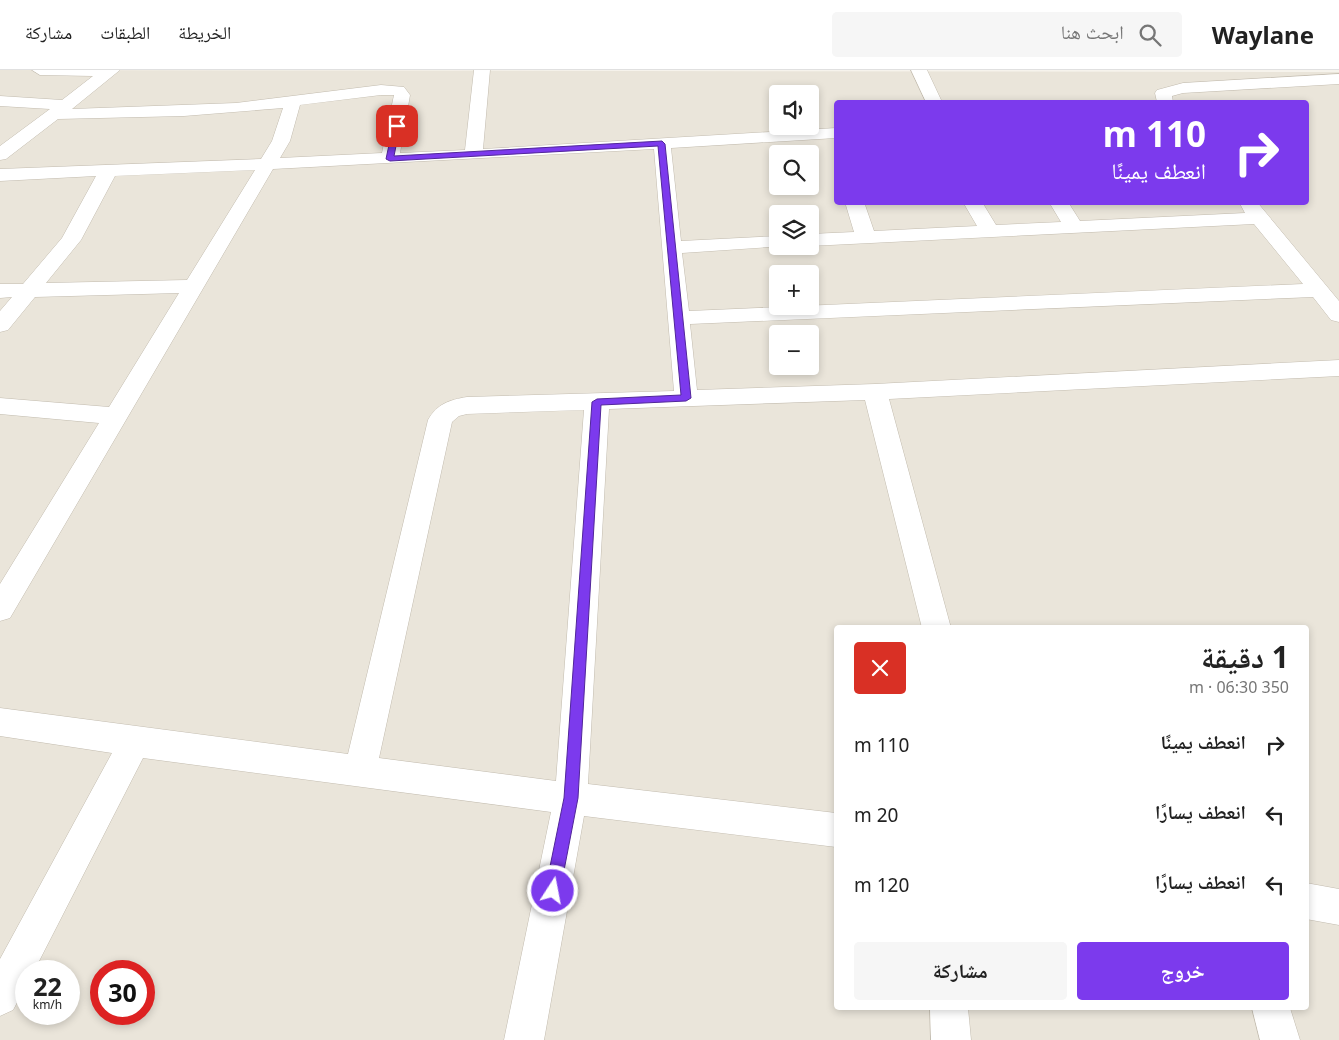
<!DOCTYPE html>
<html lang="ar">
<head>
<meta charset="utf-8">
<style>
	:root { --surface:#fff; --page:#f6f6f6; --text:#222; --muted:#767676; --line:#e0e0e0; --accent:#7c3aed }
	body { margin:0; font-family:"Noto Sans","Noto Naskh Arabic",sans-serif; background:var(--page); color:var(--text); direction:rtl; height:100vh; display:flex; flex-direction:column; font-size:19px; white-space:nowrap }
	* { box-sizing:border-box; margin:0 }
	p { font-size:16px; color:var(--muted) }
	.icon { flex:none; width:28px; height:28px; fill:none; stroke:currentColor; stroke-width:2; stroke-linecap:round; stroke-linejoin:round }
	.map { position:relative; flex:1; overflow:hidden; direction:ltr }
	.sheet { position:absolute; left:834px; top:555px; width:475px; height:385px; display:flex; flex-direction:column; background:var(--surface); border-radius:5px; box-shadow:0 2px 8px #0003; direction:rtl }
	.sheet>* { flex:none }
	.guide { position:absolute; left:834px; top:30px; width:475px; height:105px; border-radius:5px; box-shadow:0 2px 8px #0003; direction:rtl; background:#7c3aed; color:#fff; overflow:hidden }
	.controls { position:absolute; left:769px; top:15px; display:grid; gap:10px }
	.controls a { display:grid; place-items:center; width:50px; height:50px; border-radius:5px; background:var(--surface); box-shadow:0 2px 8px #0003; font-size:25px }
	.speed { position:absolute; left:15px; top:890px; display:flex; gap:10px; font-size:25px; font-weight:700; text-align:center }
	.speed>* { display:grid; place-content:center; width:65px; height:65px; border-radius:50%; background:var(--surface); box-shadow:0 2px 8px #0003; line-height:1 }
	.speed small { font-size:12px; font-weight:400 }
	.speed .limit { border:8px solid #d22; background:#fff; color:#111 }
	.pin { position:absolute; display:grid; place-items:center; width:42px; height:42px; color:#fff; margin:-21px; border-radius:10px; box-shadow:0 2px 8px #0006 }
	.me { position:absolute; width:55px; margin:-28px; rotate:11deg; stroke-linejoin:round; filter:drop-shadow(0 0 4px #0008) }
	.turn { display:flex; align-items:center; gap:18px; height:105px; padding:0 20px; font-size:22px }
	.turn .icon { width:65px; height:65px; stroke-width:2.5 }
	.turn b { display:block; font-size:35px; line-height:42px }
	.round { display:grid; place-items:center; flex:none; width:52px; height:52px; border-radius:5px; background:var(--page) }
	.overview { display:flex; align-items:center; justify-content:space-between; height:85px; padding:0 20px }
	h1 { font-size:30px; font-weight:700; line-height:38px }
	.cta { display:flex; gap:10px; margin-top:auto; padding:10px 20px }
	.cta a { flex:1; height:58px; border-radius:5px; background:var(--accent); color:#fff; font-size:20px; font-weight:700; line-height:58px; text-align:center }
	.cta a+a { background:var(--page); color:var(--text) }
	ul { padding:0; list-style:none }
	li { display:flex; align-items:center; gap:15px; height:70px; padding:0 20px }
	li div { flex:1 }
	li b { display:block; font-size:19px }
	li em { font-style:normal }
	header { display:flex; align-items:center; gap:30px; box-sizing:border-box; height:70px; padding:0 25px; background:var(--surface); border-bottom:1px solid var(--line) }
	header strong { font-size:24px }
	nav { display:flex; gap:28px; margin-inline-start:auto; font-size:18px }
	.search { width:350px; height:45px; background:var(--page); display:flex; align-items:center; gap:12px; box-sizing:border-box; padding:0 18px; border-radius:5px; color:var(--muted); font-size:19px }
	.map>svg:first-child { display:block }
	.residential { fill:#eae5da; fill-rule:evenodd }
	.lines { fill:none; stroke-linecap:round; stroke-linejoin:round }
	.minor-casing { stroke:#c2bbae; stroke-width:1 }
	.minor { fill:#fff; fill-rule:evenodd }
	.route { fill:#7c3aed; stroke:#51269a }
</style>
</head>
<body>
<header>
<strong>Waylane</strong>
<div class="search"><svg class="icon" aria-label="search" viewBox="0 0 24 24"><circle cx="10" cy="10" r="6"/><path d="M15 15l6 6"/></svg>ابحث هنا</div>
<nav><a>الخريطة</a><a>الطبقات</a><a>مشاركة</a></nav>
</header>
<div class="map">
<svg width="1339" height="970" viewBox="0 0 1339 970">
	<rect width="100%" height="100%" fill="#f6f3ec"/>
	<!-- residential -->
	<path class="residential" d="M 0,0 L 1339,2 L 1339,970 L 0,970 ZM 778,24 L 810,24 L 810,56 L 778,56 ZM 836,32 L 1306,32 L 1306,132 L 836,132 ZM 778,84 L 810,84 L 810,116 L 778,116 ZM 778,144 L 810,144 L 810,176 L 778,176 ZM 778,204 L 810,204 L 810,236 L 778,236 ZM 778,264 L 810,264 L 810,296 L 778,296 ZM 836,558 L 1306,558 L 1306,938 L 836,938 ZM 26,901 L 69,901 L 69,944 L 26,944 ZM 101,901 L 144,901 L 144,944 L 101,944 Z"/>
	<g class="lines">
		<defs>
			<g id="minor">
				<path d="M 32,0 L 120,0 L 72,39 L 236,33 L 381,15 L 404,17 L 410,25 L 400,83 L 465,80 L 474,0 L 490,0 L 483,79 L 836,58 L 836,68 L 671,78 L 681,171 L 778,166 L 778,176 L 785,176 L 682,183 L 689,241 L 1303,214 L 1254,154 L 810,176 L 810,164 L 854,162 L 845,132 L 864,132 L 874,161 L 977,156 L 963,132 L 982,132 L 996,155 L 1061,152 L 1049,132 L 1068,132 L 1080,151 L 1245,143 L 1239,132 L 1257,132 L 1339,231 L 1339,252 L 1331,250 L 1313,227 L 690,254 L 697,320 L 875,314 L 1339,290 L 1339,306 L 889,329 L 951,558 L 922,558 L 865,330 L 609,339 L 588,714 L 836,743 L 836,777 L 584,746 L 544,970 L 504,970 L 551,742 L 143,688 L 34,901 L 26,901 L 26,916 L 13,940 L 0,946 L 0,889 L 112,683 L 0,666 L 0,638 L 348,684 L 428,350 C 437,334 449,330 467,327 L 674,321 L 654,79 L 273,99 L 10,548 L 0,551 L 0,514 L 99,353 L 0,344 L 0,328 L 109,337 L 179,223 L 35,227 L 8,260 L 0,262 L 0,241 L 12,227 L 0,228 L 0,214 L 23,214 L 62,168 L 96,106 L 0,111 L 0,99 L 261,89 L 272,71 L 283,38 L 184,46 L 58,49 L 6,89 L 0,90 L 0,76 L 50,39 L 0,36 L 0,26 L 62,30 L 93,6 L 40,5 ZM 381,25 L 394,25 L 382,83 L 280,88 L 290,71 L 300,35 ZM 255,100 L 187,210 L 46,213 L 81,170 L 115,106 ZM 584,340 L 556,711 L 379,688 L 452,352 L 459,346 L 467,344 Z"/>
				<polygon points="911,0 927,0 942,32 926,32"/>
				<polygon points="1339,4 1339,14 1183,23 1172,26 1173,32 1157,32 1155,23 1157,20 1183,13"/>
				<polygon points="1306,813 1339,819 1339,855 1306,849"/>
				<polygon points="930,938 968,938 971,970 931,970"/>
				<polygon points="1252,938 1290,938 1300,970 1260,970"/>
			</g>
		</defs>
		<!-- minor casing -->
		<use href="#minor" class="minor-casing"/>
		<!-- minor -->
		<use href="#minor" class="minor"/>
	</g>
	<!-- route -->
	<polygon class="route" points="397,54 400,56 394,86 662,71 665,74 691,328 686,331 601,335 578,728 560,821 558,826 553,829 548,826 545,821 564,728 592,332 597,329 681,325 658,76 390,91 386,89 393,56"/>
</svg>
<div class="controls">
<a><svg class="icon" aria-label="sound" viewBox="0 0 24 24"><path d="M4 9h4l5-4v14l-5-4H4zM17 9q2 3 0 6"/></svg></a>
<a><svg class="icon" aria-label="search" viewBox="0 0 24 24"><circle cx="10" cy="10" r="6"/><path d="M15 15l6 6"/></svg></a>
<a><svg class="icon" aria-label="layers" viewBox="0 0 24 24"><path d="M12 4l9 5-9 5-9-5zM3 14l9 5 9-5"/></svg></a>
<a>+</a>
<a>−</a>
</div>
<div class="speed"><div>22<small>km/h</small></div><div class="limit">30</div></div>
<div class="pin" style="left:397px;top:56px;background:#d93025"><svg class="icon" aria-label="arrive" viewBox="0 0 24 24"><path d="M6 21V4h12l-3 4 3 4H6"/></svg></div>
<svg class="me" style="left:553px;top:821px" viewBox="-20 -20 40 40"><circle r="17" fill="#7c3aed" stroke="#fff" stroke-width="3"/><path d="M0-11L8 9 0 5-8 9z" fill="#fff"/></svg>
<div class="guide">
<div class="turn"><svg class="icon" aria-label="right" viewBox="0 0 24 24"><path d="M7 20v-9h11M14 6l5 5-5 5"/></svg><div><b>110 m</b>انعطف يمينًا</div></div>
</div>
<section class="sheet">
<div class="overview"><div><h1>1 دقيقة</h1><p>350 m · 06:30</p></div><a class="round" style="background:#d93025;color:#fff"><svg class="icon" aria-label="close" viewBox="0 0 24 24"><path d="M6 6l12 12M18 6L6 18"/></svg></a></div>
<ul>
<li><svg class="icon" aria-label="right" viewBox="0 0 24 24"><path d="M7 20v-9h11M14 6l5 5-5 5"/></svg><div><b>انعطف يمينًا</b></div><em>110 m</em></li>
<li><svg class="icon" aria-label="left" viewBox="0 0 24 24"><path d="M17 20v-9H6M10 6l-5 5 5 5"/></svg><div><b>انعطف يسارًا</b></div><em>20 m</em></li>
<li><svg class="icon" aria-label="left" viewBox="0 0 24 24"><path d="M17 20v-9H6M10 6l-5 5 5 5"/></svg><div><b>انعطف يسارًا</b></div><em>120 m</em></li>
</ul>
<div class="cta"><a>خروج</a><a>مشاركة</a></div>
</section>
</div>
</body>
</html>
